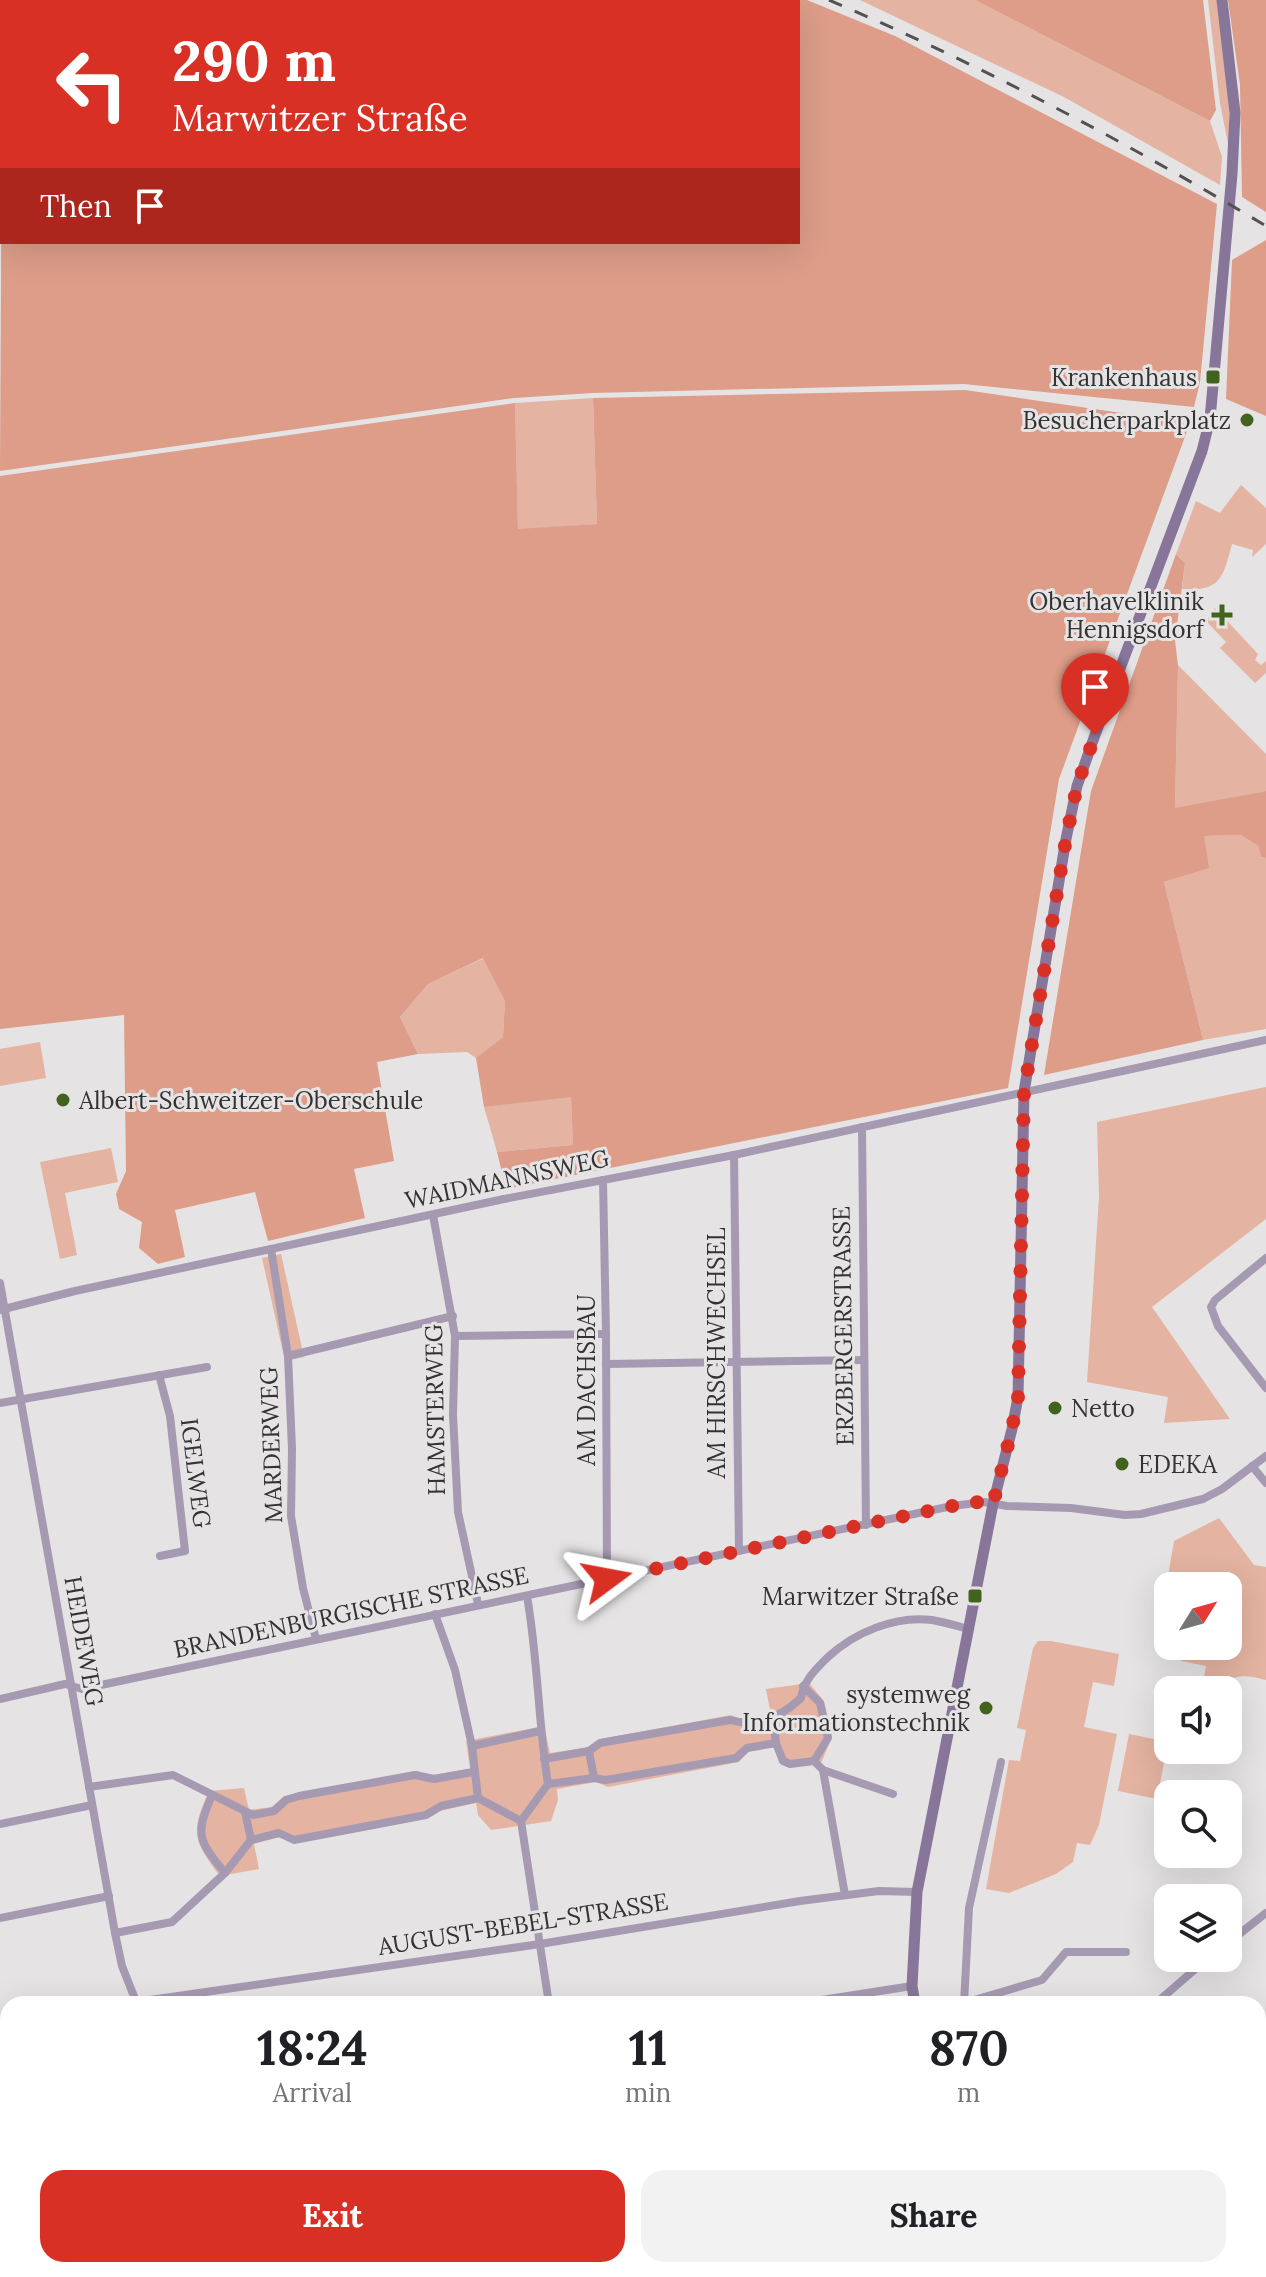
<!DOCTYPE html>
<html lang="en">
<head>
<meta charset="utf-8">
<style>
	:root { --surface:#fff; --page:#f2f2f2; --text:#202124; --muted:#757577; --accent:#d93025 }
	body { margin:0; font-family:Lora,serif; background:var(--page); color:var(--text); height:100vh; display:flex; flex-direction:column; font-size:30px; white-space:nowrap }
	* { box-sizing:border-box; margin:0 }
	p { font-size:26px; color:var(--muted) }
	.icon { flex:none; width:44px; height:44px; fill:none; stroke:currentColor; stroke-width:2; stroke-linecap:round; stroke-linejoin:round }
	.map { position:relative; flex:1; overflow:hidden }
	.drawer { position:absolute; left:0px; top:1996px; width:1266px; height:282px; display:flex; flex-direction:column; background:var(--surface); border-radius:24px 24px 0 0; box-shadow:0 8px 32px #0002 }
	.drawer>* { flex:none }
	.guide { position:absolute; left:0px; top:0px; width:800px; height:244px; box-shadow:0 8px 32px #0002; background:#d93025; color:#fff; overflow:hidden }
	.needle { width:52px; rotate:53deg }
	.controls { position:absolute; left:1154px; top:1572px; display:grid; gap:16px }
	.controls a { display:grid; place-items:center; width:88px; height:88px; border-radius:16px; background:var(--surface); box-shadow:0 8px 32px #0002; font-size:40px }
	.pin { position:absolute; display:grid; place-items:center; width:68px; height:68px; color:#fff; margin:-82px -34px; border-radius:50% 50% 50% 0; rotate:-45deg; box-shadow:0 0 8px #0007 }
	.pin .icon { rotate:45deg }
	.me { position:absolute; width:88px; margin:-44px; rotate:77deg; stroke-linejoin:round; filter:drop-shadow(0 0 6px #0008) }
	.turn { display:flex; align-items:center; gap:28px; height:168px; padding:0 40px; font-size:36px }
	.turn .icon { width:104px; height:104px; stroke-width:2.5 }
	.turn b { display:block; font-size:56px; line-height:68px }
	.then { display:flex; align-items:center; height:76px; padding:0 40px; background:#0003; gap:16px; font-size:30px }
	.eta { display:flex; justify-content:space-evenly; align-items:center; height:136px; text-align:center }
	.eta b { font-size:48px; font-weight:700; line-height:56px }
	.button { display:flex; gap:16px; margin-top:auto; padding:16px 40px }
	.button a { flex:1; height:92px; border-radius:24px; background:var(--accent); color:#fff; font-size:32px; font-weight:700; line-height:92px; text-align:center }
	.button a+a { background:var(--page); color:var(--text) }
	.map>svg:first-child { display:block }
	.green { fill:#e4b3a1 }
	.forest { fill:#dd9d88 }
	.lines { fill:none; stroke-linecap:round; stroke-linejoin:round }
	.minor { stroke:#a69ab2; stroke-width:8 }
	.tertiary { stroke:#a69ab2; stroke-width:10 }
	.secondary { stroke:#877699; stroke-width:11 }
	.rail { stroke:#545153; stroke-width:3; stroke-dasharray:14 14; stroke-linecap:butt }
	.route { stroke:#d93025; stroke-width:14; stroke-dasharray:0 25.2 }
	.poi-dot { fill:#40641d; stroke:#e6e3e5; stroke-width:3 }
	.labels { text-anchor:middle; dominant-baseline:central; stroke-width:6; stroke-linejoin:round; paint-order:stroke }
	.poi-label { font-size:24px; fill:#343233; stroke:#e6e3e5; text-anchor:end }
	.street-label { font-size:24px; fill:#343233; stroke:#e6e3e5 }
</style>
</head>
<body>
<div class="map">
<svg width="1266" height="2277" viewBox="0 0 1266 2277">
	<rect width="100%" height="100%" fill="#e6e3e5"/>
	<!-- green -->
	<g class="green">
		<polygon points="860,0 975,0 1210,121 1222,157 1220,185 1064,97"/>
		<polygon points="1208,0 1217,0 1229,105 1229,149 1220,103"/>
		<polygon points="593,398 597,524 518,530 515,403"/>
		<path d="M 1241,485 L 1266,508 L 1266,544 L 1252,557 L 1253,550 L 1232,544 C 1223,578 1220,592 1182,589 L 1185,563 L 1176,554 L 1196,501 L 1220,513 Z"/>
		<polygon points="1215,608 1258,654 1255,660 1261,665 1266,661 1266,673 1255,683 1220,648 1226,642 1206,621"/>
		<polygon points="1178,665 1266,754 1266,791 1175,809"/>
		<polygon points="1241,835 1258,846 1261,857 1266,858 1266,1029 1203,1040 1164,882 1208,868 1203,836"/>
		<polygon points="484,958 505,1001 503,1037 476,1058 467,1052 418,1054 400,1017 428,984"/>
		<polygon points="40,1042 46,1078 0,1086 0,1049"/>
		<polygon points="1266,1087 1266,1219 1152,1307 1230,1419 1164,1423 1168,1397 1087,1382 1099,1197 1097,1122"/>
		<polygon points="571,1096 573,1145 497,1152 484,1107"/>
		<polygon points="111,1148 118,1182 65,1193 77,1255 60,1259 40,1162"/>
		<polygon points="281,1254 304,1357 285,1361 262,1258"/>
		<path d="M 1219,1518 L 1254,1565 L 1266,1567 L 1266,1680 C 1257,1678 1247,1675 1237,1677 C 1220,1680 1225,1684 1203,1682 L 1206,1666 L 1181,1661 L 1184,1646 L 1228,1646 L 1228,1586 L 1168,1586 L 1166,1588 L 1174,1541 Z"/>
		<polygon points="1038,1641 1051,1641 1119,1654 1114,1686 1093,1682 1084,1727 1117,1734 1099,1825 1090,1845 1077,1843 1073,1862 1056,1874 1009,1893 986,1889 1009,1760 1020,1761 1026,1730 1017,1728 1033,1648"/>
		<path d="M 809,1683 L 824,1701 L 832,1737 L 821,1763 L 790,1767 L 779,1762 L 776,1747 L 750,1750 L 739,1762 L 608,1787 L 596,1782 L 557,1789 L 558,1800 L 551,1821 L 491,1830 L 478,1815 L 476,1803 L 295,1843 L 279,1837 L 254,1844 L 259,1869 L 220,1876 C 193,1840 190,1833 209,1791 L 244,1788 L 249,1810 L 272,1807 L 284,1796 L 417,1771 L 432,1775 L 470,1769 L 466,1741 L 544,1726 L 550,1753 L 590,1747 L 601,1739 L 731,1715 L 745,1721 L 771,1715 L 766,1689 Z"/>
		<polygon points="1129,1734 1168,1742 1157,1799 1118,1791"/>
		<polygon points="1266,2046 1266,2158 1258,2164 1258,2052"/>
	</g>
	<!-- forest -->
	<g class="forest">
		<polygon points="116,0 807,0 895,36 1217,204 1200,382 1194,407 964,384 593,393 514,398 0,471 2,85 2,242 798,242 798,2 113,2"/>
		<polygon points="975,0 1203,0 1216,110 1210,121"/>
		<polygon points="1228,0 1266,0 1266,212 1242,197 1240,85"/>
		<polygon points="1266,240 1266,416 1226,399 1232,260"/>
		<polygon points="965,390 1190,423 1059,779 1008,1088 506,1189 497,1152 573,1145 571,1097 484,1107 476,1058 503,1037 505,1001 483,958 428,984 400,1017 418,1054 377,1062 394,1161 354,1169 365,1218 268,1241 255,1192 175,1210 185,1257 158,1264 139,1248 142,1222 119,1209 116,1194 126,1171 124,1015 0,1029 0,476 515,403 518,529 597,524 593,398"/>
		<polygon points="1176,554 1185,563 1175,641 1178,665 1175,808 1266,791 1266,858 1261,857 1258,846 1241,835 1204,836 1209,868 1164,882 1203,1040 1044,1075 1091,791"/>
	</g>
	<g class="lines">
		<!-- minor -->
		<g class="minor">
			<polyline points="862,1127 866,1525"/>
			<polyline points="734,1155 739,1551"/>
			<polyline points="603,1180 606,1334 607,1579"/>
			<polyline points="433,1215 455,1336 453,1415 458,1512 478,1604"/>
			<polyline points="271,1249 288,1356 292,1449 291,1516 303,1588 316,1639"/>
			<polyline points="1266,1258 1215,1300 1211,1307 1218,1326 1266,1388"/>
			<polyline points="0,1283 115,1933 122,1966 137,2004"/>
			<polyline points="0,1310 75,1291 504,1199 734,1155 1266,1040"/>
			<polyline points="455,1336 606,1334"/>
			<polyline points="288,1356 453,1316"/>
			<polyline points="606,1364 863,1360"/>
			<polyline points="159,1375 170,1416 185,1551 160,1556"/>
			<polyline points="0,1403 207,1367"/>
			<polyline points="1252,1466 1266,1483"/>
			<polyline points="435,1614 455,1670 472,1746 478,1798 521,1821"/>
			<polyline points="803,1686 820,1703 828,1738 814,1761"/>
			<polyline points="0,1699 65,1684 82,1689 952,1506 984,1502 1007,1506 1071,1508 1125,1515 1141,1514 1203,1499 1222,1489 1266,1456"/>
			<polyline points="773,1718 776,1743"/>
			<polyline points="472,1746 540,1731"/>
			<polyline points="589,1751 594,1778"/>
			<path d="M 544,1759 L 589,1751 L 600,1743 L 730,1720 C 758,1728 781,1717 801,1698 C 804,1680 815,1670 828,1657 C 854,1633 895,1615 932,1620 C 944,1622 957,1626 969,1629"/>
			<polyline points="823,1770 893,1794"/>
			<polyline points="548,1784 594,1778 606,1780 736,1758 747,1748 776,1743 783,1761 790,1764 814,1761 823,1770 845,1895"/>
			<polyline points="89,1787 173,1775 253,1815 274,1811 286,1800 299,1796 415,1775 434,1779 473,1772"/>
			<path d="M 212,1795 C 195,1835 198,1840 225,1873"/>
			<polyline points="245,1812 251,1840"/>
			<path d="M 521,1821 L 548,1784 C 538,1721 538,1659 527,1596"/>
			<polyline points="521,1821 549,2004"/>
			<polyline points="0,1824 92,1805"/>
			<polyline points="0,1918 109,1896"/>
			<polyline points="115,1933 172,1922 225,1873 251,1840 279,1833 294,1840 426,1815 441,1806 478,1798"/>
			<polyline points="1228,1943 1266,1913"/>
			<polyline points="136,2002 540,1944 800,1901 879,1891 917,1892"/>
			<polyline points="796,2004 912,1986"/>
			<polyline points="919,2004 964,2003 1042,1980 1066,1952 1126,1952"/>
			<polyline points="964,2004 969,1908 1001,1762"/>
			<polyline points="1155,2004 1208,1958"/>
			<polyline points="0,2127 8,2125"/>
			<polyline points="262,2270 265,2277"/>
			<polyline points="212,2277 231,2270"/>
			<polyline points="439,2277 442,2270"/>
			<polyline points="970,2277 986,2270"/>
		</g>
		<!-- tertiary -->
		<polyline class="tertiary" points="773,2277 784,2270"/>
		<!-- secondary -->
		<g class="secondary">
			<polyline points="915,2004 912,1986 917,1892 993,1504 1012,1429 1018,1397 1024,1092 1066,839 1077,786 1095,735 1202,451 1210,419 1232,174 1235,113 1222,0"/>
			<polyline points="947,2270 948,2277"/>
		</g>
		<!-- rail -->
		<g class="rail">
			<path d="M 829,0 C 979,64 1126,142 1266,226"/>
			<polyline points="1258,2138 1266,2131"/>
			<polyline points="1258,2171 1266,2165"/>
			<polyline points="1258,2192 1266,2185"/>
			<polyline points="1127,2277 1136,2270"/>
			<polyline points="1151,2277 1160,2270"/>
		</g>
	</g>
	<g class="lines">
		<!-- route -->
		<polyline class="route" points="607,1579 952,1506 975,1502 993,1504 1012,1429 1018,1397 1024,1092 1066,839 1077,786 1095,735"/>
	</g>
	<!-- markers -->
	<g class="poi-dot">
		<rect x="1205" y="369" width="16" height="16" rx="4"/>
		<circle cx="1247" cy="420" r="8"/>
		<path d="M1218 603h8v8h8v8h-8v8h-8v-8h-8v-8h8z"/>
		<circle cx="63" cy="1100" r="8"/>
		<circle cx="1055" cy="1408" r="8"/>
		<circle cx="1122" cy="1464" r="8"/>
		<rect x="967" y="1588" width="16" height="16" rx="4"/>
		<circle cx="986" cy="1708" r="8"/>
	</g>
	<g class="labels">
		<!-- poi labels -->
		<g class="poi-label">
			<text x="1197" y="377">Krankenhaus</text>
			<text x="1231" y="420">Besucherparkplatz</text>
			<text x="1204" y="601">Oberhavelklinik<tspan x="1204" dy="28">Hennigsdorf</tspan></text>
			<text x="79" y="1100" text-anchor="start">Albert-Schweitzer-Oberschule</text>
			<text x="1071" y="1408" text-anchor="start">Netto</text>
			<text x="1138" y="1464" text-anchor="start">EDEKA</text>
			<text x="959" y="1596">Marwitzer Straße</text>
			<text x="970" y="1694">systemweg<tspan x="970" dy="28">Informationstechnik</tspan></text>
		</g>
		<!-- street labels -->
		<g class="street-label">
			<text transform="translate(507 1179) rotate(-12)">WAIDMANNSWEG</text>
			<text transform="translate(843 1326) rotate(-91)">ERZBERGERSTRASSE</text>
			<text transform="translate(716 1353) rotate(-90)">AM HIRSCHWECHSEL</text>
			<text transform="translate(586 1380) rotate(-90)">AM DACHSBAU</text>
			<text transform="translate(435 1410) rotate(-91)">HAMSTERWEG</text>
			<text transform="translate(271 1445) rotate(-92)">MARDERWEG</text>
			<text transform="translate(196 1473) rotate(83)">IGELWEG</text>
			<text transform="translate(351 1612) rotate(-12)">BRANDENBURGISCHE STRASSE</text>
			<text transform="translate(84 1641) rotate(80)">HEIDEWEG</text>
			<text transform="translate(523 1924) rotate(-9)">AUGUST-BEBEL-STRASSE</text>
		</g>
	</g>
</svg>
<div class="controls">
<a><svg class="needle" viewBox="-14 -14 28 28"><path d="M0-13l5 13h-10z" fill="#e53935"/><path d="M0 13l5-13h-10z" fill="#757577"/></svg></a>
<a><svg class="icon" aria-label="sound" viewBox="0 0 24 24"><path d="M4 9h4l5-4v14l-5-4H4zM17 9q2 3 0 6"/></svg></a>
<a><svg class="icon" aria-label="search" viewBox="0 0 24 24"><circle cx="10" cy="10" r="6"/><path d="M15 15l6 6"/></svg></a>
<a><svg class="icon" aria-label="layers" viewBox="0 0 24 24"><path d="M12 4l9 5-9 5-9-5zM3 14l9 5 9-5"/></svg></a>
</div>
<div class="pin" style="left:1095px;top:735px;background:#d93025"><svg class="icon" aria-label="arrive" viewBox="0 0 24 24"><path d="M6 21V4h12l-3 4 3 4H6"/></svg></div>
<svg class="me" style="left:607px;top:1579px" viewBox="-20 -20 40 40"><path d="M0-17L14 15 0 8-14 15z" fill="#d93025" stroke="#fff" stroke-width="4"/></svg>
<div class="guide">
<div class="turn"><svg class="icon" aria-label="left" viewBox="0 0 24 24"><path d="M17 20v-9H6M10 6l-5 5 5 5"/></svg><div><b>290 m</b>Marwitzer Straße</div></div>
<div class="then">Then<svg class="icon" aria-label="arrive" viewBox="0 0 24 24"><path d="M6 21V4h12l-3 4 3 4H6"/></svg></div>
</div>
<section class="drawer">
<div class="eta">
<div><b>18:24</b><p>Arrival</p></div>
<div><b>11</b><p>min</p></div>
<div><b>870</b><p>m</p></div>
</div>
<div class="button"><a>Exit</a><a>Share</a></div>
</section>
</div>
</body>
</html>
